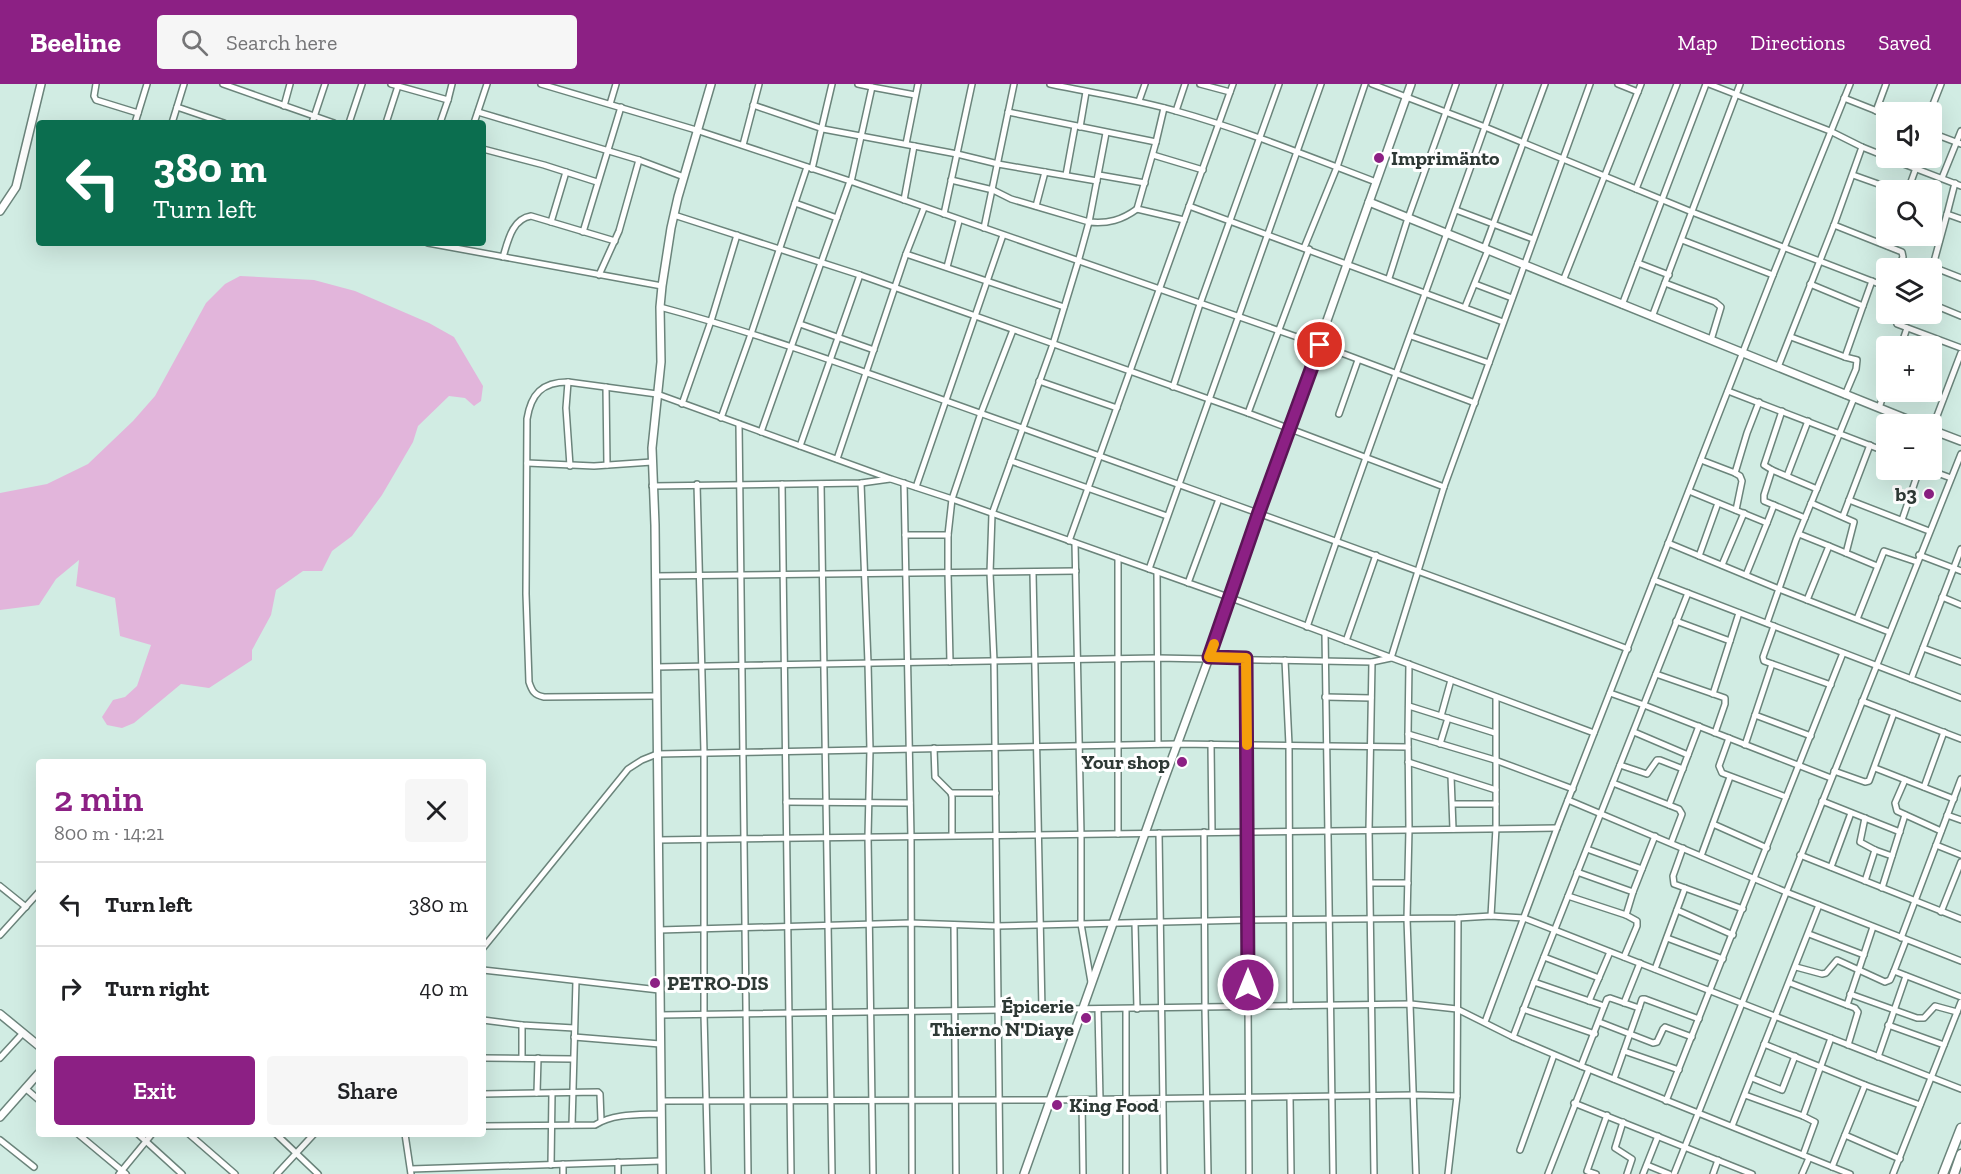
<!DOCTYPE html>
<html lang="en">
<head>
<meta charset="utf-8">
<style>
	:root { --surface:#fff; --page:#f6f6f6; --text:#202124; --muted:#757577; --line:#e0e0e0; --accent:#8c2084 }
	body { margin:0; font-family:"Zilla Slab",serif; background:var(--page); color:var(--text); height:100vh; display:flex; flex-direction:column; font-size:22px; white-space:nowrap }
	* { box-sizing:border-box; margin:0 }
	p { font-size:20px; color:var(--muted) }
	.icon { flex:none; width:33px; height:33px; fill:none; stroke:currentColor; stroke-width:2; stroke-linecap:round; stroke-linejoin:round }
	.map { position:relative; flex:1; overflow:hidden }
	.panel { position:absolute; left:36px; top:675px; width:450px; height:378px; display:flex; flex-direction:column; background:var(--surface); border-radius:6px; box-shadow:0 6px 24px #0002 }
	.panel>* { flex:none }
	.top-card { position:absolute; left:36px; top:36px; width:450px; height:126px; border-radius:6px; box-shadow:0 6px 24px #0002; background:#0b6e4f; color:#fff; overflow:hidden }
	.tools { position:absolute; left:1876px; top:18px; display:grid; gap:12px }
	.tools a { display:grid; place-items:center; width:66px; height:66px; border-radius:6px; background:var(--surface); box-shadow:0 6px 24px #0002; font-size:30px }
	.pin { position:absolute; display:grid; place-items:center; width:51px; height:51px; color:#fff; margin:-26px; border:3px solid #fff; border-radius:50%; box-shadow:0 2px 6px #0007 }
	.me { position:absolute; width:66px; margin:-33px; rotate:0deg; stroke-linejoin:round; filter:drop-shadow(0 0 4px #0008) }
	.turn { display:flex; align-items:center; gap:21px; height:126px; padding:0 18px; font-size:27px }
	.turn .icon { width:78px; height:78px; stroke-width:2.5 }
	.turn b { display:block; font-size:42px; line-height:51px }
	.round { display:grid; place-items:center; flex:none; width:63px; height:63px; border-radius:6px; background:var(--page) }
	.summary { display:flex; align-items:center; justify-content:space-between; height:102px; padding:0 18px }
	h1 { font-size:36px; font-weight:600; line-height:45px; color:var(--accent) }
	.primary-button { display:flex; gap:12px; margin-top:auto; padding:12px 18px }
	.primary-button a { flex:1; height:69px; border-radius:6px; background:var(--accent); color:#fff; font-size:24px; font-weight:600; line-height:69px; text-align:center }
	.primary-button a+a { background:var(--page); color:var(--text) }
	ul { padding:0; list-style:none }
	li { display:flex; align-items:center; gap:18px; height:84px; padding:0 18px; border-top:2px solid var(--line) }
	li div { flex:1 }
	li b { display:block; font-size:22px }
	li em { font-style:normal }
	header { display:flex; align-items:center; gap:36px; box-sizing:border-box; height:84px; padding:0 30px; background:var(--accent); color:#fff }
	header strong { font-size:28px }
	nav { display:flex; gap:33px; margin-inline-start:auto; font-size:21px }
	.search { width:420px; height:54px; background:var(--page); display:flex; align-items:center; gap:15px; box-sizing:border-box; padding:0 21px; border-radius:6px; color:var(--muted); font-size:22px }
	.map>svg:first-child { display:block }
	.green { fill:#e2b5db }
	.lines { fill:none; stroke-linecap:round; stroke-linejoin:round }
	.minor-casing { stroke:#6b847b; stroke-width:8 }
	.tertiary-casing { stroke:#6b847b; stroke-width:10 }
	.trunk-casing { stroke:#6b847b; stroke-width:11 }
	.minor { stroke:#fff; stroke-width:5 }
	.tertiary { stroke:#fff; stroke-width:7 }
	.trunk { stroke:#fff; stroke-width:8 }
	.route-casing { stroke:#5b1556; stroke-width:15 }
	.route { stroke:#8c2084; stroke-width:10 }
	.slow { stroke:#f59e0b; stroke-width:10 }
	.poi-dot { fill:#8c2084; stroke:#fff; stroke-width:2 }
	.labels { text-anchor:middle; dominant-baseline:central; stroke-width:6; stroke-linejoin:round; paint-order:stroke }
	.poi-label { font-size:20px; font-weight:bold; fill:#2e3935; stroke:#fff; text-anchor:start }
</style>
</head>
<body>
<header>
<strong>Beeline</strong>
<div class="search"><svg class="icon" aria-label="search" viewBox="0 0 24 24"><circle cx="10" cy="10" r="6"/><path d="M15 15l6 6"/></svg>Search here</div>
<nav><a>Map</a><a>Directions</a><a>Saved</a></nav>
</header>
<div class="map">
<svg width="1961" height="1090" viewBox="0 0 1961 1090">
	<rect width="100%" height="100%" fill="#d1ece3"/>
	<!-- green -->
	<polygon class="green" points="240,192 314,196 355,207 429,239 454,253 483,302 481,317 474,322 465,314 449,312 418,342 413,358 382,411 352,452 332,467 322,487 303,487 276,506 271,531 252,566 252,576 209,604 181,600 134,639 122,644 107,641 102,633 113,616 125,613 137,602 151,561 120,552 115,514 76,502 79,476 56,495 39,521 0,526 0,409 47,400 88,380 133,337 155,312 206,219 225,200"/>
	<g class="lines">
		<defs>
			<g id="minor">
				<polyline points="96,0 94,12 96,16 138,29"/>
				<polyline points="223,0 334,39"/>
				<polyline points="391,0 448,16 452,0"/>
				<polyline points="541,0 696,46 850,97 1320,261 1475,319"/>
				<path d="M 1050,0 C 1092,9 1135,15 1176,27 C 1244,46 1310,73 1376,98"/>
				<polyline points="1200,0 1230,8"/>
				<polyline points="1372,0 1485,43 1692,128 1887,203"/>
				<polyline points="1618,0 1638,8"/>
				<polyline points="1709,0 1830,47 1862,63 1887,73"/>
				<polyline points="872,3 915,11"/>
				<polyline points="1844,14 1887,31"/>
				<polyline points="1139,17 1145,0"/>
				<polyline points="610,20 616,0"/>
				<polyline points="753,21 823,45 957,70 998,80 1097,97"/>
				<polyline points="284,22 290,0"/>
				<polyline points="177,23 224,39"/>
				<polyline points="1176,27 1185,0"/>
				<polyline points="1876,27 1886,0"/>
				<polyline points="478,28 639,76 684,93"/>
				<polyline points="1008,28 1156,58 1137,125 1184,136"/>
				<polyline points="1930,28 1941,0"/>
				<polyline points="135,39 147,0"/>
				<polyline points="172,39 184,0"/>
				<polyline points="312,39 325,0"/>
				<polyline points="349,39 362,0"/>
				<polyline points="386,39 398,2"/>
				<polyline points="440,39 448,16"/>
				<polyline points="474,39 487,0"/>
				<polyline points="1080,43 1086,8"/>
				<polyline points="1932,49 1961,60"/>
				<polyline points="1156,58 1164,24"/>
				<polyline points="906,60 918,0"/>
				<polyline points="743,61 759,0"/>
				<polyline points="483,65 544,81 597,98"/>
				<polyline points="1153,71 1203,86"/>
				<polyline points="1888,74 1961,102"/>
				<polyline points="812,85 832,0"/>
				<polyline points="1066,91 1075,42"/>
				<polyline points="1099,91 1145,99"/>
				<polyline points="1853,91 1895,106"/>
				<polyline points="1942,94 1961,47"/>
				<path d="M 951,96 L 993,106 L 1011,115 L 1089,138 C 1108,140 1122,136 1137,125"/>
				<polyline points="851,98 872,3 858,0"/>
				<polyline points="1636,105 1677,0"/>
				<polyline points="1908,106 1916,84"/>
				<polyline points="904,116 914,62"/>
				<polyline points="795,119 837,134"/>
				<polyline points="1036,122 1045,88"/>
				<polyline points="1189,122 1503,238"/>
				<polyline points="1456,126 1533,155"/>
				<polyline points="944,130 972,0"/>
				<polyline points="1947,130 1955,99"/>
				<polyline points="674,131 860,191 1248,329 1444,403"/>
				<polyline points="551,138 566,88"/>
				<polyline points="1834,141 1902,168 1903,173 1898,184"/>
				<polyline points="984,144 1014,0"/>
				<polyline points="583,148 621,23"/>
				<polyline points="1682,156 1773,191"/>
				<polyline points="428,159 662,202"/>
				<polyline points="1888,162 1891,152"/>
				<polyline points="1304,164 1337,83 1365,0"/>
				<polyline points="1484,165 1545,0"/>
				<polyline points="906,170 1064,223"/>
				<path d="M 503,173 C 508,157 512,135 531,132 L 615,157"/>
				<polyline points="1638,179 1669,191"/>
				<polyline points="947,183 959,137"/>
				<polyline points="1933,183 1961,194"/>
				<polyline points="1932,185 1947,130 1961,135"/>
				<polyline points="599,191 619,147 639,76"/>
				<polyline points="1389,194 1408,134 1456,0"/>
				<polyline points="1563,197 1641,0"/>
				<polyline points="1665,199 1715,218 1721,223 1711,256"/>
				<polyline points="1475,200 1512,214"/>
				<polyline points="1810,200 1863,222 1845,273"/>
				<polyline points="1932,220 1961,232"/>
				<polyline points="1622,221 1706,0"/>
				<polyline points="1863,222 1872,197"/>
				<path d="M 660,223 C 783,256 902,302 1022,344 C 1224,417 1427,489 1628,565"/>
				<polyline points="1465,223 1488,166"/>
				<polyline points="1896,230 1895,234 1897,240 1961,264"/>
				<polyline points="1652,233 1740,0"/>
				<polyline points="800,240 874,266"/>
				<polyline points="1411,252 1489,279"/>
				<polyline points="1791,253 1845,273 1857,276 1856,285 1845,311"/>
				<polyline points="1901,262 1907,244"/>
				<polyline points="1778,283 1834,141 1862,63"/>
				<polyline points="1039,297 1117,324"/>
				<polyline points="568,298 566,324 570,382"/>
				<polyline points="606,303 607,381"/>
				<polyline points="1173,303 1200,220 1279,0"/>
				<polyline points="1728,307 1887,368"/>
				<polyline points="1923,308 1943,315"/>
				<polyline points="682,320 711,237 737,151"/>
				<polyline points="1879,324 1887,300"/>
				<polyline points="1782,327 1764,381 1772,386 1817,405"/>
				<polyline points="1248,329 1309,165"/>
				<polyline points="1339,330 1358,276"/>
				<polyline points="721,334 751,250 807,83"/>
				<polyline points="739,340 748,1090"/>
				<polyline points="1932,345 1961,269"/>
				<polyline points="761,348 850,97"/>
				<polyline points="800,362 860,191"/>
				<polyline points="837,375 906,170 924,124"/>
				<polyline points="1701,376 1735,389 1747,349 1759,318"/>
				<polyline points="1011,377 1167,432"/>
				<polyline points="527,379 594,382 652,378"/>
				<polyline points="1772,386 1764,411 1764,417 1805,434"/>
				<polyline points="1929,386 1951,394"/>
				<polyline points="1735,389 1740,392 1742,397 1736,426"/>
				<polyline points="1787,392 1808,337"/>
				<polyline points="861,399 868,579 870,666 868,753 873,1090"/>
				<polyline points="904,399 911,753 912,1090"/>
				<polyline points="697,400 704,668 704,930 708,1090"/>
				<polyline points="782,400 791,1090"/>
				<polyline points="821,400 832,1090"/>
				<polyline points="652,402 861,399 890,395"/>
				<polyline points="916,403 1003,151"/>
				<polyline points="1689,407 1767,439 1746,491"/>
				<polyline points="1849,416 1929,447"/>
				<polyline points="1811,419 1854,438 1846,469"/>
				<polyline points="1843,432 1870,361"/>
				<polyline points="1902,436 1919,386"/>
				<polyline points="1767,439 1774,421"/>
				<polyline points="1799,450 1829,462 1807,516"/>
				<polyline points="905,451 948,451"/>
				<polyline points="1069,457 1233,0"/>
				<polyline points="1075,459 1081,750 1081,840 1091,898"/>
				<polyline points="1668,459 1779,505 1889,548"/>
				<polyline points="1829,462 1877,482"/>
				<polyline points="1919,471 1961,487"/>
				<polyline points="1699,472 1718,419"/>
				<polyline points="1118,474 1118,750"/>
				<polyline points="1722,481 1744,429"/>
				<polyline points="1149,485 1321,0"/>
				<polyline points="1157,488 1158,660"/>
				<polyline points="1033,489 1042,926"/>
				<polyline points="655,492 1076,487"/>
				<polyline points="1654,496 1961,614"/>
				<polyline points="1188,499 1219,415"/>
				<polyline points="1942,513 1961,521"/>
				<polyline points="1857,535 1884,467 1917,478"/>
				<polyline points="1676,537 1730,557"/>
				<polyline points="1767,539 1796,456 1854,314"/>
				<polyline points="1774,542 1763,573 1764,577 1831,601"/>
				<path d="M 1307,543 C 1368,361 1437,181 1500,0"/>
				<polyline points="1325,549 1333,1090"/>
				<polyline points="1346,557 1376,471"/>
				<polyline points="1923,564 1961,578"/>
				<polyline points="1246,574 1249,1090"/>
				<polyline points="1285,576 1289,661 1290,922"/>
				<polyline points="950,578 948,489 948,451 952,415 981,329 1013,246"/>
				<polyline points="1372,578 1369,746 1374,1090"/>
				<polyline points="1409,580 1408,650 1409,745 1407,835 1416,1090"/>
				<polyline points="656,583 1157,574 1372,578 1391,574 1444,403 1590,0"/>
				<polyline points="1656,590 1725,614 1725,620 1715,649"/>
				<polyline points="1911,595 1961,465"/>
				<polyline points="1610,609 1644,621 1831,694"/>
				<polyline points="1713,610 1739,529"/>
				<path d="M 656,612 L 544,613 C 534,611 532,607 529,598 L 526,510 L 527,335 C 531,310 542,298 568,298 L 657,310 L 891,395 L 952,415 L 1231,514 L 1594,649"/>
				<polyline points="1325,613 1371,614"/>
				<polyline points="1862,617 1961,655"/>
				<polyline points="1409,622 1495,649"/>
				<polyline points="1755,631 1811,652"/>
				<polyline points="1441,632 1451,596"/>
				<polyline points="1634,648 1688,671"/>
				<polyline points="1408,650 1495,676 1573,705"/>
				<polyline points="1729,654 1719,682 1722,689 1786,713"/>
				<polyline points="1211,660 1212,748"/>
				<polyline points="1440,660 1448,634"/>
				<polyline points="1745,661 1772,580"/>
				<polyline points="934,664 935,693 951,709 952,713 952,751"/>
				<polyline points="1408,678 1496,706"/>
				<polyline points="1620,681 1647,690 1657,676 1660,676 1683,685"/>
				<polyline points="1875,684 1954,715"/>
				<polyline points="1834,687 1865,698 1869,697 1894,629"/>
				<polyline points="1451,692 1453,745"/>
				<polyline points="1905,696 1895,719 1897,727 1941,747"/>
				<polyline points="1613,699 1679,725 1682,730 1671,759"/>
				<polyline points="1924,703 1944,648"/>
				<polyline points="951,709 996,709"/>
				<polyline points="1568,716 1786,808 1961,877"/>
				<polyline points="1822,717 1900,748"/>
				<polyline points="786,718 910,719"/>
				<polyline points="1453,720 1496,720"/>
				<polyline points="1669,721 1699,642"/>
				<polyline points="1947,731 1961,736"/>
				<polyline points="1865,734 1860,758 1875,766 1892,772"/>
				<polyline points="1713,740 1767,764"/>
				<polyline points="1204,748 1205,924 1208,1090"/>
				<polyline points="1159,749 1164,1090"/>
				<polyline points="658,756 1557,744"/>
				<polyline points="1936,761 1961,771"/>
				<polyline points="1683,764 1673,792 1674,800 1743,825"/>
				<polyline points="1587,765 1642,785 1655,752"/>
				<polyline points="1800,771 1961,835"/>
				<polyline points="1701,772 1730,693"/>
				<polyline points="1831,783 1851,729"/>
				<polyline points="1577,788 1633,808 1642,785"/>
				<polyline points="1865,797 1875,766"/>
				<polyline points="1371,799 1408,799"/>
				<polyline points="0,802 26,823"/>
				<polyline points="1882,804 1905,731"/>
				<polyline points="1568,812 1626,831 1637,837 1637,842 1624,873"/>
				<polyline points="1677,826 1733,851"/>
				<polyline points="1941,828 1961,778"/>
				<polyline points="1626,831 1633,808"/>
				<polyline points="1491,832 1496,744 1496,613"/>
				<polyline points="1135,839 1137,925"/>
				<polyline points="954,841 956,1090"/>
				<polyline points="659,846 910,839 997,842 1248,836 1458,834 1491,832 1524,834 1961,1005"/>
				<polyline points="1809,850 1864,871"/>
				<polyline points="0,851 39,808"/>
				<polyline points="1667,854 1723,875"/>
				<polyline points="1901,854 1961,695"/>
				<polyline points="1906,856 1894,887 1961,913"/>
				<polyline points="483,864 628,685 642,676 657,670 1177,660 1408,663"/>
				<polyline points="1544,873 1599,894"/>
				<polyline points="1796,883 1822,890 1826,889 1837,876 1885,898 1890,896 1894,887"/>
				<polyline points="1655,885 1685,804"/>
				<polyline points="483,886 659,906"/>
				<polyline points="1534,898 1688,509"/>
				<polyline points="1790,899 1847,921 1873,843"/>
				<polyline points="1850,910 1917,934 1924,934 1935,922 1957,928"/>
				<polyline points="1589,917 1610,868"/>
				<polyline points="1624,919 1640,879"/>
				<polyline points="1847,921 1855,924 1858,928 1848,961"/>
				<polyline points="1098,925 1100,1016"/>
				<polyline points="1523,925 1595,950"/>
				<polyline points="660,931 1411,920 1457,925 1513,953 1581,982 1850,1090"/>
				<polyline points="483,936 522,941 574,944"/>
				<polyline points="1485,938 1557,744 1773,191 1850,0"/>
				<polyline points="1599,938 1653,959 1657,958 1663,945 1665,943 1692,953"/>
				<polyline points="1888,941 1944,961"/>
				<polyline points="574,953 660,960"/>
				<polyline points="1513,953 1534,898 1604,922"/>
				<polyline points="1764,960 1865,1001 1920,1021"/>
				<polyline points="1624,967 1679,986"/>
				<polyline points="1878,973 1906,892"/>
				<polyline points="0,974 23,949"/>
				<polyline points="483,974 573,975"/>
				<polyline points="522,974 522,941"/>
				<polyline points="1581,982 1607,915 1610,914 1639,924 1642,915 1645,915 1699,935"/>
				<polyline points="1752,994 1782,1006 1795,972"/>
				<polyline points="1614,995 1639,924"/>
				<polyline points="25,1004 39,1016"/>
				<polyline points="537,1009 538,974"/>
				<polyline points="483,1010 598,1008 600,1010 601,1036"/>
				<polyline points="1745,1011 1803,1032"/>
				<polyline points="1457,1012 1458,834"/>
				<polyline points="1290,1013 1291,1090"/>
				<polyline points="1082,1016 1083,1090"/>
				<polyline points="661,1017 1050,1016 1414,1011 1457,1012 1448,1090"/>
				<polyline points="1666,1017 1843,569"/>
				<polyline points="1574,1019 1752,1090"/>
				<polyline points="1623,1038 1615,1064 1632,1075 1627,1090"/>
				<polyline points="572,1041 576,897"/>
				<path d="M 483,1042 L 595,1041 C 614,1029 639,1031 661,1030"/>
				<polyline points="1732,1042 1819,821"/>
				<polyline points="78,1050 126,1090"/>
				<polyline points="138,1050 182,1090"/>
				<polyline points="189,1050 235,1090"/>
				<polyline points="276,1050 318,1090"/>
				<polyline points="405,1050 411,1090"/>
				<polyline points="1845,1051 1900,1075"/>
				<polyline points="0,1056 34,1083"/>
				<polyline points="1520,1066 1554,971"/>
				<polyline points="1803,1071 1815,1038 1803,1032 1831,954"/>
				<polyline points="618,1078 618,1090"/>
				<polyline points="563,1080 563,1090"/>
				<polyline points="551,1081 552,1009"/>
				<polyline points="1647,1081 1669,1090"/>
				<polyline points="1832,1083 1865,1001"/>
				<polyline points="411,1085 661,1077"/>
				<polyline points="119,1090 152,1050"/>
				<polyline points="277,1090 314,1050"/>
				<polyline points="1000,1090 994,577 990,489 992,430 1053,260 1078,178 1089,138 1106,49"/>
				<polyline points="1126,1090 1126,925"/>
				<polyline points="1548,1090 1589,985"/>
				<polyline points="1596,1090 1587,1087 1607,1031"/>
				<polyline points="1643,1090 1658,1052"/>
				<polyline points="1674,1090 1961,370"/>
				<polyline points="1713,1090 1718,1076"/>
				<polyline points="1802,1090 1809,1074"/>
				<polyline points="1893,1090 1961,918"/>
			</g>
			<g id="tertiary">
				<polyline points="1369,118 1919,340"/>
				<polyline points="0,127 16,103 41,0"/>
				<polyline points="1932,346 1961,357"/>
				<polyline points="0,930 39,962"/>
				<polyline points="0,1033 39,989"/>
				<polyline points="662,1090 655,441 652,364 661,278 660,223 662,202 671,144 678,113 711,0"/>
				<polyline points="1024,1090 1160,707 1231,514 1259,428 1411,0"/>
			</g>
			<g id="trunk">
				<polyline points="1943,1090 1961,1044"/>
				<polyline points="1954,1090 1961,1070"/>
			</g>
		</defs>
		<!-- minor casing -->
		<use href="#minor" class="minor-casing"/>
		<!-- tertiary casing -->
		<use href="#tertiary" class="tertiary-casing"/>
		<!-- trunk casing -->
		<use href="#trunk" class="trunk-casing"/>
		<!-- minor -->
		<use href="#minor" class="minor"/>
		<!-- tertiary -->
		<use href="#tertiary" class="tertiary"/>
		<!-- trunk -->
		<use href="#trunk" class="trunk"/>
	</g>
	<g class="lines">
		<defs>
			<polyline id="route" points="1248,901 1246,574 1209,573 1259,428 1320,261"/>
		</defs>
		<!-- route casing -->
		<use href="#route" class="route-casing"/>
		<!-- route -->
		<use href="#route" class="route"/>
		<!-- slow -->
		<polyline class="slow" points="1214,560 1209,573 1246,574 1247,661"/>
	</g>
	<!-- markers -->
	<g class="poi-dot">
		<circle cx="1379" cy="74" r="6"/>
		<circle cx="1929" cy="410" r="6"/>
		<circle cx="1182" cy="678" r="6"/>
		<circle cx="655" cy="899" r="6"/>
		<circle cx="1086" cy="934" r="6"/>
		<circle cx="1057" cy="1021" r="6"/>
	</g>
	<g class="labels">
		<!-- poi labels -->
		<g class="poi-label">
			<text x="1391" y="74">Imprimänto</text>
			<text x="1917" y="410" text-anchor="end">b3</text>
			<text x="1170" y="678" text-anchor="end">Your shop</text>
			<text x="667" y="899">PETRO-DIS</text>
			<text x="1074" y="922" text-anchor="end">Épicerie<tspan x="1074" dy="23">Thierno N'Diaye</tspan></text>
			<text x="1069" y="1021">King Food</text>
		</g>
	</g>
</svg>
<div class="tools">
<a><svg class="icon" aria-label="sound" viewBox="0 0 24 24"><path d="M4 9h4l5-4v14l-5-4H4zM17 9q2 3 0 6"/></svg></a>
<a><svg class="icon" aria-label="search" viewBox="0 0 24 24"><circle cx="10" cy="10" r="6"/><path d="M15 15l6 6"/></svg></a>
<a><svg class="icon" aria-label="layers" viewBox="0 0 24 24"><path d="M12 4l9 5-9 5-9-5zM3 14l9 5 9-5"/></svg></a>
<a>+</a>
<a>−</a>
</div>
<div class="pin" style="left:1320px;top:261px;background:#d93025"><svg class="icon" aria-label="arrive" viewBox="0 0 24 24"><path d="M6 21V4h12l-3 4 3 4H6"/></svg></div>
<svg class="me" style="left:1248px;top:901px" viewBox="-20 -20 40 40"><circle r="17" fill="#8c2084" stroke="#fff" stroke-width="3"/><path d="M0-11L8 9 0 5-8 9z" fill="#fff"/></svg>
<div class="top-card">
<div class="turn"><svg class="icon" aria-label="left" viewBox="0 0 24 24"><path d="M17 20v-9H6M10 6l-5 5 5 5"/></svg><div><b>380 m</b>Turn left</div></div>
</div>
<section class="panel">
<div class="summary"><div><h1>2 min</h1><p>800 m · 14:21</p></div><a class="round"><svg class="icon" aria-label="close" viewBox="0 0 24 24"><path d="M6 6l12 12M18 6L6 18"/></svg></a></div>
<ul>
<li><svg class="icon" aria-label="left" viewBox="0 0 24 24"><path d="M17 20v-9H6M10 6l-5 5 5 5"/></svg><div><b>Turn left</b></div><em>380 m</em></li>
<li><svg class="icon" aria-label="right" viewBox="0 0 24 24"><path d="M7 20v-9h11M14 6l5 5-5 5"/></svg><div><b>Turn right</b></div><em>40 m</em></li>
</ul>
<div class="primary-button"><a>Exit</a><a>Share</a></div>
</section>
</div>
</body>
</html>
